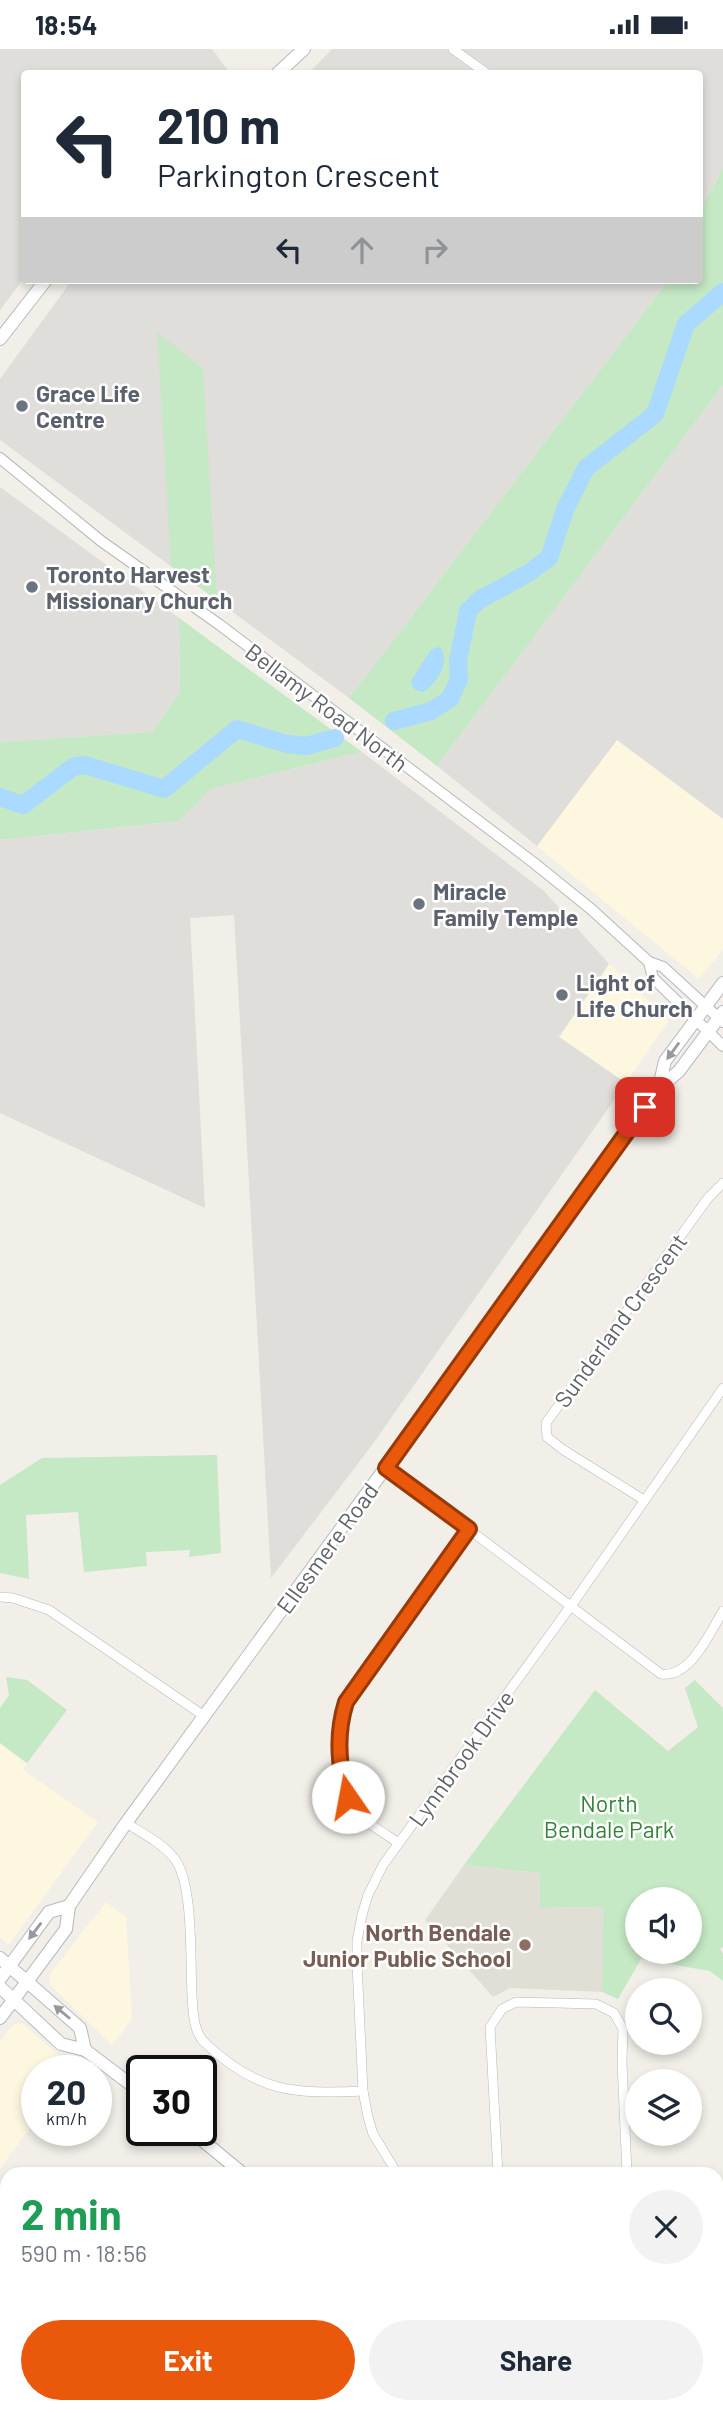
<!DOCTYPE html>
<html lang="en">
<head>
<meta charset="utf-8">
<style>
	:root { --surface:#fff; --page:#f2f2f3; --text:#1f2937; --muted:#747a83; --accent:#ea580c }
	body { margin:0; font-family:Barlow,sans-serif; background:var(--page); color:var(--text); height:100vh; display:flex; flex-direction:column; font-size:26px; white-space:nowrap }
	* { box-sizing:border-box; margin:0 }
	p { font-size:23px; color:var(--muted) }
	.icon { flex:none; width:38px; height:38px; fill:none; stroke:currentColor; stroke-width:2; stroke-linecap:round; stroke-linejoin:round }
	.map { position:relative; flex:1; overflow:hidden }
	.panel { position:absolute; left:0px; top:2118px; width:724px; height:247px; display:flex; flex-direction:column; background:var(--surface); border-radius:21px 21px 0 0; box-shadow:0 4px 10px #0003 }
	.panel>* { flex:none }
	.hud { position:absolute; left:21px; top:21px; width:682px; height:214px; border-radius:7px; box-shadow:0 4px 10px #0003; background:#fff; color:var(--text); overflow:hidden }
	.controls { position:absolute; left:625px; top:1838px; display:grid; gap:14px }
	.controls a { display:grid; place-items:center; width:77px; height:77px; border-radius:50%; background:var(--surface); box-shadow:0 4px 10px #0003; font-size:35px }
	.speed { position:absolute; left:21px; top:2006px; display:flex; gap:14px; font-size:35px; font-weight:700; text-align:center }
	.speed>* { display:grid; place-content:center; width:91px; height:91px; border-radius:50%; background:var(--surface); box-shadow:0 4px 10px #0003; line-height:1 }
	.speed small { font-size:18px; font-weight:400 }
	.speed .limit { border:4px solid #111; border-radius:10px; background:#fff; color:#111 }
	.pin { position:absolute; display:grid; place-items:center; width:60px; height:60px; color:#fff; margin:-30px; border-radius:14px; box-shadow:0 4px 10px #0006 }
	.me { position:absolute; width:77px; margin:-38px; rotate:348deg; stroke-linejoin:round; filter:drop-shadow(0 0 5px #0008) }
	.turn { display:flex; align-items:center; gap:24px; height:147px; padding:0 21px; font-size:32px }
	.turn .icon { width:91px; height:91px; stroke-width:2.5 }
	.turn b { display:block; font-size:49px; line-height:60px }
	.lanes { display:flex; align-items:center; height:66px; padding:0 21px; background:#0003; justify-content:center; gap:35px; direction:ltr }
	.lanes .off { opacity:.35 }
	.round { display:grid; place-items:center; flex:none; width:74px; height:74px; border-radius:37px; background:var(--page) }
	.overview { display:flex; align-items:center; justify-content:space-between; height:119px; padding:0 21px }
	h1 { font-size:42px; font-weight:700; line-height:52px; color:#1e9e55 }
	.action { display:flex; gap:14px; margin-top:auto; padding:14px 21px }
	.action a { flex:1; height:80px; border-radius:42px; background:var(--accent); color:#fff; font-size:28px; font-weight:700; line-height:80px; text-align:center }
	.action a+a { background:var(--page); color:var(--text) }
	.status { display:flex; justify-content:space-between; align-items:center; height:49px; padding:0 35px; background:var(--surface); direction:ltr }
	.status svg { height:19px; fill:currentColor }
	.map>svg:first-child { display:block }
	.commercial { fill:#fef7e0 }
	.industrial { fill:#e0deda }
	.education { fill:#e1ded6 }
	.green { fill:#c5e8c5; fill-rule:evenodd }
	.water { fill:#aadaff }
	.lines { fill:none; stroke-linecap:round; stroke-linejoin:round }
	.river { stroke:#aadaff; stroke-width:18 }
	.minor-casing { stroke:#b5b8bc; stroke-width:10 }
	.tertiary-casing { stroke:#b5b8bc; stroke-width:12 }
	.secondary-casing { stroke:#b6babf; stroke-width:14 }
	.minor { stroke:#fff; stroke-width:9 }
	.tertiary { stroke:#fff; stroke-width:10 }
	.secondary { stroke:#fff; stroke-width:12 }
	.oneway { fill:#979a9d }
	.route-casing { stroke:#983908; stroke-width:18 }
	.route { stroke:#ea580c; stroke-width:12 }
	.worship-dot { fill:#6b7280; stroke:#fff; stroke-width:2.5 }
	.education-dot { fill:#8d6e63; stroke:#fff; stroke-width:2.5 }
	.labels { text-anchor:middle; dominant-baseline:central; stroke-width:5; stroke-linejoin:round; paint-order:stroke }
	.worship-label { font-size:23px; font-weight:bold; fill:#5b616d; stroke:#fff; text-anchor:start }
	.street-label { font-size:23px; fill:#5f6368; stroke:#fff }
	.park-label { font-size:23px; fill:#348238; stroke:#fff }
	.education-label { font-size:23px; font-weight:bold; fill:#785e54; stroke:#fff; text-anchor:end }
</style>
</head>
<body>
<div class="status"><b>18:54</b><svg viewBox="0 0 49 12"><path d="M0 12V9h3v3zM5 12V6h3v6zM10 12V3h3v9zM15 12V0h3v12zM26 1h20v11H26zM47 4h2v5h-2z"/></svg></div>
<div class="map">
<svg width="723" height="2364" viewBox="0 0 723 2364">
	<rect width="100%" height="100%" fill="#f1efe8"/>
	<!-- commercial -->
	<g class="commercial">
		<polygon points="617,691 723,770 723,900 699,930 537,797"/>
		<polygon points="609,915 669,971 626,1034 559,988"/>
		<polygon points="0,1695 27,1715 23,1721 98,1773 10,1894 7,1895 0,1888"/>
		<polygon points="106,1853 126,1868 132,1970 112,1996 50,1936 49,1926"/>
		<polygon points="18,1974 24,1976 74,2019 37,2021 37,2070 0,2119 0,1993 13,1976"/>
	</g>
	<!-- industrial -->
	<g class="industrial">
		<polygon points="0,0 212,0 230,24 24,24 24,229 0,261"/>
		<polygon points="332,0 723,0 723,119 700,161 700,24 309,24"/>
		<polygon points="72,231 669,231 349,649 0,391 0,330"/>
		<polygon points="723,336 723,770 617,691 537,797 437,717"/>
		<polygon points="0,438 179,569 180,643 152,683 0,693"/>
		<polygon points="362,703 544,842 609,915 559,988 626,1034 372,1396 271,1529 234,866 190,869 205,1159 0,1064 0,791 179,772 211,740"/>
	</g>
	<!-- education -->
	<polygon class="education" points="464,1816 540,1824 541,1859 603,1858 602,1943 510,1939 493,1948 425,1871"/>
	<!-- green -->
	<g class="green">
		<polygon points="723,119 723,336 437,717 349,649 669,231 700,231 700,161"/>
		<polygon points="157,283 203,320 217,551 171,517"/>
		<polygon points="179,569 362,703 211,740 179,772 0,791 0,693 152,683 180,643"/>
		<polygon points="217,1406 221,1504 189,1508 190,1501 146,1503 147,1517 84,1523 78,1463 26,1466 29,1530 0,1524 0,1436 42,1409"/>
		<polygon points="6,1628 27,1631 67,1661 27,1714 0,1694 0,1659 9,1646"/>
		<path d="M 695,1631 L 723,1659 L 723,1898 L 720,1900 L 723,1905 L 723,1932 L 710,1922 L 641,1910 L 618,1950 L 602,1943 L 603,1858 L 540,1859 L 540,1824 L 464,1816 L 595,1641 L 668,1702 L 698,1678 L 685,1639 ZM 637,1850 L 690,1850 L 690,1902 L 637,1902 Z"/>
	</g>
	<!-- water -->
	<path class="water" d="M 437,598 L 441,599 C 450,615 436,635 423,643 C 415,642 412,639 411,632 L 430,602 Z"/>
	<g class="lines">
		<!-- river -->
		<g class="river">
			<polyline points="394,672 431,662 450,650 459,630 458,612 468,562 479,551 527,525 549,509 566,458 586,419 655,365 686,275 723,243"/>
			<polyline points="0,748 23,756 73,718 85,716 164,740 237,680 287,695 306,697 335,689"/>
		</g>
		<defs>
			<g id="minor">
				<polyline points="453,0 486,24"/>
				<path d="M 386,1418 L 661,1625 C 690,1630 710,1583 723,1562"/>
				<polyline points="644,1451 562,1400 547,1388 546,1374 708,1149 723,1134"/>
				<polyline points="0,1548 13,1549 49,1561 204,1667"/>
				<path d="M 126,1774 C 142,1784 162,1794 174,1809 C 194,1833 190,1913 192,1946 C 193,1962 193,1980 203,1992 C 257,2044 293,2045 363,2042"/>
				<path d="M 399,1794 C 384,1784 366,1774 355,1760 C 338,1736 333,1679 346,1653 C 349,1646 354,1640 358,1634 L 469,1480"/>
				<polyline points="397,2124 373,2085 368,2068 363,2042 357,1914 357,1892 362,1866 368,1846 383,1816 578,1547 723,1339"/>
				<polyline points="498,2124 490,1978 502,1960 516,1953 596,1955 614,1964 623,1980 622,2014 627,2124"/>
				<polyline points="718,2180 723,2180"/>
				<polyline points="3,2225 7,2216"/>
				<polyline points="0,2348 7,2348"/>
				<polyline points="81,2357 81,2364"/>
				<polyline points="210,2357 211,2364"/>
				<polyline points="383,2357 384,2364"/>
			</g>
			<g id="tertiary">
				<polyline points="0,409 101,492 220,576 534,814 591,860 649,913 663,918 723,973"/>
				<polyline points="649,913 653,929 723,997"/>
			</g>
			<g id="secondary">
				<polyline points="278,24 304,0"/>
				<polyline points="0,290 46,231"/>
				<polyline points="659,1038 665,1012 723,934"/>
				<polyline points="0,1909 80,1979 85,2001"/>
				<polyline points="0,1930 49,1863 69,1857"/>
				<polyline points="0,1938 61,1995 85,2001 142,2044"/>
				<polyline points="0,1969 66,1880 69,1857 126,1774 386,1418 656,1042 679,1022 723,963"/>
				<polyline points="190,2081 242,2124"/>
				<polyline points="549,2357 558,2364"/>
			</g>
		</defs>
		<!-- minor casing -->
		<use href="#minor" class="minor-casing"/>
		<!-- tertiary casing -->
		<use href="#tertiary" class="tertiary-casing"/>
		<!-- secondary casing -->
		<use href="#secondary" class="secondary-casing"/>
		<!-- minor -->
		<use href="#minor" class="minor"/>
		<!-- tertiary -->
		<use href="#tertiary" class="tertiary"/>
		<!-- secondary -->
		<use href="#secondary" class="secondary"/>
	</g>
	<!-- one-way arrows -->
	<defs><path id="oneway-solid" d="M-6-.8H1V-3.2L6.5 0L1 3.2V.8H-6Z" transform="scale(1.75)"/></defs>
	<g class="oneway">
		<use href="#oneway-solid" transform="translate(673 1002) rotate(126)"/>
		<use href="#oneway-solid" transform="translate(35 1882) rotate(127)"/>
		<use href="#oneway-solid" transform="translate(62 1963) rotate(-140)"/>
	</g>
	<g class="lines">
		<defs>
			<path id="route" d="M 348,1748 C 338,1717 336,1685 346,1653 L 469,1480 L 386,1419 L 645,1058"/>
		</defs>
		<!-- route casing -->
		<use href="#route" class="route-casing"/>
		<!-- route -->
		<use href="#route" class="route"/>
	</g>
	<!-- markers -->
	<g class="worship-dot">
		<circle cx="22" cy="357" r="7"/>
		<circle cx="32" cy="538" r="7"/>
		<circle cx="419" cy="855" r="7"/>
		<circle cx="562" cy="946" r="7"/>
	</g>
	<circle class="education-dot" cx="525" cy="1896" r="7"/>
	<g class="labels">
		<!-- worship labels -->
		<g class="worship-label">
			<text x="36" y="344">Grace Life<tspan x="36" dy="26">Centre</tspan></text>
			<text x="46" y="525">Toronto Harvest<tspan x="46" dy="26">Missionary Church</tspan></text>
			<text x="433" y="842">Miracle<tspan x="433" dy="26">Family Temple</tspan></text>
			<text x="576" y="933">Light of<tspan x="576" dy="26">Life Church</tspan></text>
		</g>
		<!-- street labels -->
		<g class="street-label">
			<text transform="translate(327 658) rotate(37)">Bellamy Road North</text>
			<text transform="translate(620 1271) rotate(-54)">Sunderland Crescent</text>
			<text transform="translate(327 1499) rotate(-54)">Ellesmere Road</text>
			<text transform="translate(461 1709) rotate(-54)">Lynnbrook Drive</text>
		</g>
		<!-- park labels -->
		<g class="park-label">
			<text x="609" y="1754">North<tspan x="609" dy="26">Bendale Park</tspan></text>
		</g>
		<!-- education labels -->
		<g class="education-label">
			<text x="511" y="1883">North Bendale<tspan x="511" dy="26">Junior Public School</tspan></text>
		</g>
	</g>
</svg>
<div class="controls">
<a><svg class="icon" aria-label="sound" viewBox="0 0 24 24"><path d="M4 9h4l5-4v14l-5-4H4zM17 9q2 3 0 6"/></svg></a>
<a><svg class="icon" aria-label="search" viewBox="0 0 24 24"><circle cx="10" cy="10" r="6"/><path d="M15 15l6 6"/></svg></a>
<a><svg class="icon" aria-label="layers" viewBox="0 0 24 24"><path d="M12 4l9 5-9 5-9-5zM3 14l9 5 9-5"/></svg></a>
</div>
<div class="speed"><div>20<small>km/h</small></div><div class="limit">30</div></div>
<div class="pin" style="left:645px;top:1058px;background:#d93025"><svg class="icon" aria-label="arrive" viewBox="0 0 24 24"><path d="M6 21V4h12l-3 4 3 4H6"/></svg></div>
<svg class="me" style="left:348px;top:1748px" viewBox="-20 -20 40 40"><circle r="19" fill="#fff"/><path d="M0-13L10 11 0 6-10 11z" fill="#ea580c"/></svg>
<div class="hud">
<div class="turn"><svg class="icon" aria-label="left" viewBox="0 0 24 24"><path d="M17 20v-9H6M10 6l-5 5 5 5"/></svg><div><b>210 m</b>Parkington Crescent</div></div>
<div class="lanes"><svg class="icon" aria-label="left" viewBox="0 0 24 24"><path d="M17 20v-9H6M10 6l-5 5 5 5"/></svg><svg class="icon off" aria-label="ahead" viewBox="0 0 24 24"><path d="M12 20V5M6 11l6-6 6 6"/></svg><svg class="icon off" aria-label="right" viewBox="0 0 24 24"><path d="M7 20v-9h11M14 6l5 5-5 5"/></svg></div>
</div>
<section class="panel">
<div class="overview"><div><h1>2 min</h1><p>590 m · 18:56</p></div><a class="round"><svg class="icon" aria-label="close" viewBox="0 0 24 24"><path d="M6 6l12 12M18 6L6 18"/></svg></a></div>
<div class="action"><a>Exit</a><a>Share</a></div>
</section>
</div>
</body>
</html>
